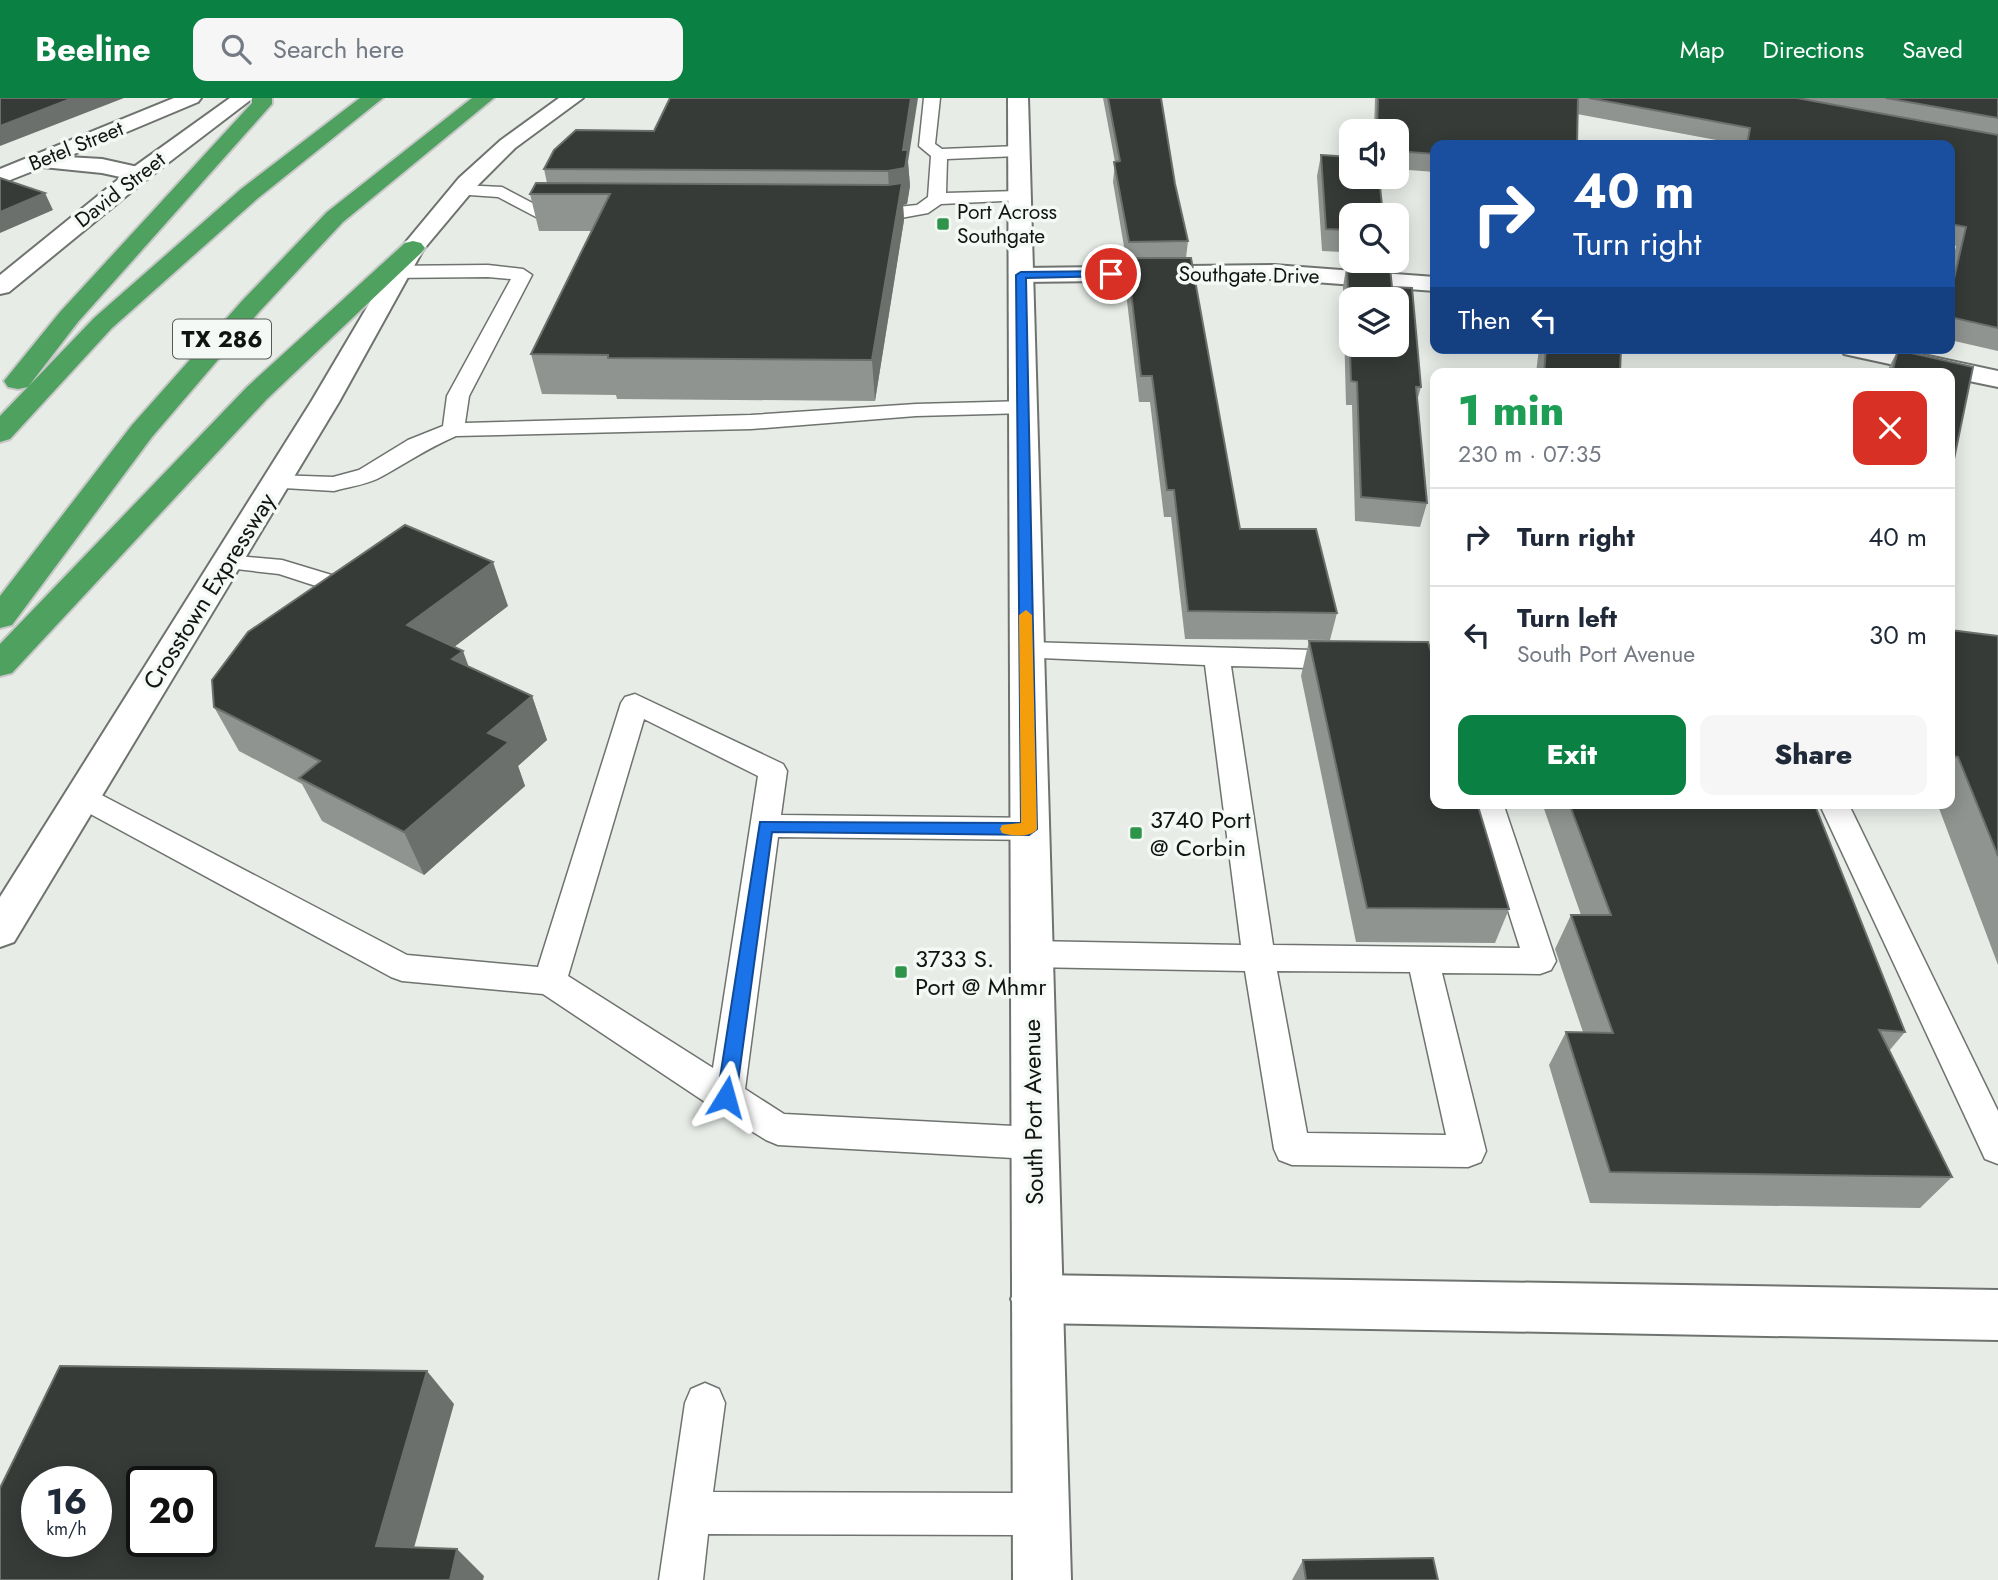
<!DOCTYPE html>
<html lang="en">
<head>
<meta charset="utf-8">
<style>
	:root { --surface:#fff; --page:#f6f6f7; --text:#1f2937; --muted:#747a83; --line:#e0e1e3; --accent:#0b8043 }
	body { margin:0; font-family:Jost,sans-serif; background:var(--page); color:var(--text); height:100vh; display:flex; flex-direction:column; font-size:26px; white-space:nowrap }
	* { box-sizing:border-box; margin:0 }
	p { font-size:23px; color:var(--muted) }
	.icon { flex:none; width:38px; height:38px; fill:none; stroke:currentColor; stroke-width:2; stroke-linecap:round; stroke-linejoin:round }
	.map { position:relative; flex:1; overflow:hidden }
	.drawer { position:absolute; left:1430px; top:270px; width:525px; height:441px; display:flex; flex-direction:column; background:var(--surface); border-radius:14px; box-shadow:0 4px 18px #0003 }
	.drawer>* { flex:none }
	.top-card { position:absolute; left:1430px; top:42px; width:525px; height:214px; border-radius:14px; box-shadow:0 4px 18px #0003; background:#1a4fa0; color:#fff; overflow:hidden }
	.fabs { position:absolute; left:1339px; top:21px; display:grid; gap:14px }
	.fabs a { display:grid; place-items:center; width:70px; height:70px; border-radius:14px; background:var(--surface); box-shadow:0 4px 18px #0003; font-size:35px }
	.speed { position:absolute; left:21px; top:1368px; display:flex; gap:14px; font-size:35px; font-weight:700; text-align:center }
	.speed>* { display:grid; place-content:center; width:91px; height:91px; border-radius:50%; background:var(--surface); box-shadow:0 4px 18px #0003; line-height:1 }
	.speed small { font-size:18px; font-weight:400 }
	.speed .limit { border:4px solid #111; border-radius:10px; background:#fff; color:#111 }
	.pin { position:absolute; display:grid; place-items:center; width:60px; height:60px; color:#fff; margin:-30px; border:4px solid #fff; border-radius:50%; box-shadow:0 2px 7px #0007 }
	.me { position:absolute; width:77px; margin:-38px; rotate:8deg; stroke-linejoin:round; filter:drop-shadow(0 0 5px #0008) }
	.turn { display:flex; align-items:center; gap:24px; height:147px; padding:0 28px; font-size:32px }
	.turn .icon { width:91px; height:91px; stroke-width:2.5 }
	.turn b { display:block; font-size:49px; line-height:60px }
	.then { display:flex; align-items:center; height:66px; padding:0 28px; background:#0003; gap:14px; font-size:26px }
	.round { display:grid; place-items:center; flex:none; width:74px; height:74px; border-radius:14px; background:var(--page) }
	.summary { display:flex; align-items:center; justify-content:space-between; height:119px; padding:0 28px }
	h1 { font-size:42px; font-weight:800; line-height:52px; color:#1e9e55 }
	.cta { display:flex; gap:14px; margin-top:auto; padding:14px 28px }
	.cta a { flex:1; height:80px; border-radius:14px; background:var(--accent); color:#fff; font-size:28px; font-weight:800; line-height:80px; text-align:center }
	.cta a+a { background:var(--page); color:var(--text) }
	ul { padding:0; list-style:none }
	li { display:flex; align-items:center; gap:21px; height:98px; padding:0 28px; border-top:2px solid var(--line) }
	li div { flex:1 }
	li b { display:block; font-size:26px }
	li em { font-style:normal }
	header { display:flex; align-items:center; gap:42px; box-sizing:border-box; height:98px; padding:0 35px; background:var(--accent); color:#fff }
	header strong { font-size:33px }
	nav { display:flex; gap:38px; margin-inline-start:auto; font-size:24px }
	.search { width:490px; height:63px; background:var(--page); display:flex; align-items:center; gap:18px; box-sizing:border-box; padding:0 24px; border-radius:14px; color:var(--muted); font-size:26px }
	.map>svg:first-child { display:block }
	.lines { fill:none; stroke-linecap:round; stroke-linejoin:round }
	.lane-casing { stroke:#6f736f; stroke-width:3 }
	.street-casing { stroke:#6f736f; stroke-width:4 }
	.secondary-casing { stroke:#6f736f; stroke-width:4 }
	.highway-casing { stroke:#c6c7c6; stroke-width:4 }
	.lane { fill:#fff; fill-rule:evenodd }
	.street { fill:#fff; fill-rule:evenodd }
	.secondary { fill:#fff; fill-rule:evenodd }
	.highway { fill:#4fa160; fill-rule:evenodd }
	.wall { fill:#8f9490 }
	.shaded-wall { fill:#6c706c }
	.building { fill:#373b38; stroke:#6c706c; stroke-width:2; fill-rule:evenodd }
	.route { fill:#1a73e8; stroke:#114b97; stroke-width:2 }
	.slow { fill:#f59e0b }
	.poi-dot { fill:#2e944a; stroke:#f4f9f5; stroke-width:2.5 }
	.labels { text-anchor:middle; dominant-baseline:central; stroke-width:7; stroke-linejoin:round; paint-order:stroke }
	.far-street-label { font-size:21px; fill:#121412; stroke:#f4f9f5 }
	.far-poi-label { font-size:21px; fill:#121412; stroke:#f4f9f5; text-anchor:start }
	.shield { fill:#f4f9f5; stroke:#565956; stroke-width:2 }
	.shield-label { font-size:23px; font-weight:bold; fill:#121412 }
	.street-label { font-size:24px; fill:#121412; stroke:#f4f9f5 }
	.poi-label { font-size:24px; fill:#121412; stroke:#f4f9f5; text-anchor:start }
</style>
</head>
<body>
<header>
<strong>Beeline</strong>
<div class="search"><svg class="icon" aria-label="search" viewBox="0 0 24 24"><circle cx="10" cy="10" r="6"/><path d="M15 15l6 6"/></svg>Search here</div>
<nav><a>Map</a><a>Directions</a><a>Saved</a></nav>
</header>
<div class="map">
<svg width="1998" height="1482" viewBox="0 0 1998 1482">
	<rect width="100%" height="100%" fill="#e7ece7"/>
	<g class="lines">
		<defs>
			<g id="lane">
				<polygon points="924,0 940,0 935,46 942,51 1019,48 1027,53 1019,58 947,61 946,95 1019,93 1025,94 1028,98 1025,102 941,106 928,115 890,122 859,121 856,117 859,113 917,107 928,99 931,58 919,48"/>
				<polygon points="461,87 502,89 540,109 574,111 583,116 574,121 536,119 498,99 455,96 452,92 455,88"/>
				<path d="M 488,167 L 523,171 L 532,177 L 469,298 L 465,325 L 751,317 L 916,306 L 1023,303 L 1031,304 L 1034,309 L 1031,314 L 1023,315 L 916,318 L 751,331 L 456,338 C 426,351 405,366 377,381 C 364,387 348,389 334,393 L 267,389 L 264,384 L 267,379 L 275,377 L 333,379 L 359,372 L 408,342 L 443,328 L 447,298 L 511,181 L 488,179 L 387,180 L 378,174 L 387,168 Z"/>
				<polygon points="227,457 282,462 368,488 371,494 368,500 359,502 279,476 218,469 215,464 218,459"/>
				<path d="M 1026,544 L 1346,553 L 1355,556 L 1359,562 L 1355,568 L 1346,571 L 1231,568 L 1273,847 L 1520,850 L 1474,705 L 1503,705 L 1556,863 L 1551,872 L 1540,876 L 1442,875 L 1486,1053 L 1481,1064 L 1468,1069 L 1292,1067 L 1279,1062 L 1274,1051 L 1245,873 L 1030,869 L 1019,865 L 1014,856 L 1019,847 L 1030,843 L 1241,847 L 1205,567 L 1017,559 L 1013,553 L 1017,547 ZM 1277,873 L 1410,874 L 1446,1037 L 1307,1035 Z"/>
				<path d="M 635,596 L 783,666 L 787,673 L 781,717 L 1029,720 L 1039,723 L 1044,731 L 1039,739 L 1029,742 L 778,739 L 745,991 L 784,1016 L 1034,1029 L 1047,1034 L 1052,1045 L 1047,1056 L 1034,1061 L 778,1047 L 766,1042 L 714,1010 L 543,896 L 402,883 L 391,879 L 72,706 L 68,699 L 72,692 L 82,689 L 92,692 L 407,857 L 538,869 L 621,605 L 625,599 ZM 644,621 L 758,678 L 713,970 L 568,878 Z"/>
				<polygon points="1819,705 1848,705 1998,1013 1998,1066 1985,1061"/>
				<polygon points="705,1285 719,1291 725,1305 713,1394 1041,1395 1056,1401 1062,1416 1056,1431 1041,1437 708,1436 703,1482 659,1482 685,1305 691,1291"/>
			</g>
			<g id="street">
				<polygon points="174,0 201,0 198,4 67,59 102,61 147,71 150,76 147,81 139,83 102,75 43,69 0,86 0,71"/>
				<polygon points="1274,167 1435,179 1435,193 1274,181 1021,184 1012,182 1009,177 1012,172 1021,170"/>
				<polygon points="1840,250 1891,250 1998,273 1998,289 1950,279 1950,275 1931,275 1853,258 1844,256"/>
				<polygon points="1036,1177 1998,1192 1998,1242 1036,1225 1018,1218 1011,1201 1018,1184"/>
			</g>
			<g id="secondary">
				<polygon points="230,0 253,0 147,81 9,194 0,196 0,177 131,71"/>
				<polygon points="559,0 583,0 515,50 475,90 423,152 339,304 14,844 0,849 0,799 311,304 405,145 459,80 501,42"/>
				<polygon points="1008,0 1028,0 1071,1482 1013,1482"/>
			</g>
			<g id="highway">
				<polygon points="252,0 272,0 272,6 78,224 28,289 18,291 8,289 4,283 60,214 252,5"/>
				<polygon points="360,0 383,0 257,101 112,230 10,341 0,344 0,318 94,220 241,91"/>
				<polygon points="472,0 494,0 343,124 259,214 152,339 12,527 0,530 0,498 132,327 241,204 327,114"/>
				<polygon points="413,143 421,145 425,150 421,155 267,301 12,575 0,578 0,546 247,289 405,145"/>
			</g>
		</defs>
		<!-- lane casing -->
		<use href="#lane" class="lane-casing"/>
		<!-- street casing -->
		<use href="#street" class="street-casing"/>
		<!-- secondary casing -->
		<use href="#secondary" class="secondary-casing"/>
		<!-- highway casing -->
		<use href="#highway" class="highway-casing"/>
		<!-- lane -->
		<use href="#lane" class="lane"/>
		<!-- street -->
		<use href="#street" class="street"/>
		<!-- secondary -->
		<use href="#secondary" class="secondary"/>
		<!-- highway -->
		<use href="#highway" class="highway"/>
	</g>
	<!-- wall -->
	<g class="wall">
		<polygon points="1103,0 1161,0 1175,86 1188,143 1186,160 1240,431 1337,515 1330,542 1185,541 1171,419 1164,419 1150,304 1139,304 1127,203 1129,177 1131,177 1132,166 1127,166 1113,84 1115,64"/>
		<polygon points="1375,0 1998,0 1998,253 1950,242 1950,176 1956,148 1950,146 1950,47 1743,47 1577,16 1435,47 1435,74 1396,71 1396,33 1374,33"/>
		<polygon points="654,33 908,64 910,88 907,106 903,107 904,122 875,303 617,301 616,297 542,296 531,256 591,133 539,133 530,96 547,85 544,71"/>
		<polygon points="1321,57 1351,117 1351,163 1385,163 1384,169 1392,189 1421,289 1417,303 1427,405 1420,429 1355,423 1352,307 1346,307 1343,189 1346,170 1342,169 1342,154 1322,153 1317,78"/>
		<polygon points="1539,250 1621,250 1620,275 1536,275"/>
		<polygon points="1898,252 1973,269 1952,371 1950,375 1950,275 1886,275"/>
		<polygon points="508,508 454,549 469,569 532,598 547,642 518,668 525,688 424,777 322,723 302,686 239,653 214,609"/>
		<polygon points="1950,532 1998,538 1998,867 1937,705 1950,705"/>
		<polygon points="1309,543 1509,811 1495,845 1356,844 1301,578"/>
		<polygon points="1542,705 1814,705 1905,934 1889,953 1952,1079 1920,1110 1590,1105 1549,967 1566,934 1583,934 1555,851 1571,817 1581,817"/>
		<polygon points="1303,1462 1438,1482 1292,1482"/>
	</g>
	<!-- shaded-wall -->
	<g class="shaded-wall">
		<polygon points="73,0 124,0 0,48 0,28"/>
		<polygon points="911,0 918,0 908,64 910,88 907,106 903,107 904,122 875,303 872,262 890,109 888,73 903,52"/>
		<polygon points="45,95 53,112 0,135 0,114"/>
		<polygon points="493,464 508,508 425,571 407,527"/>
		<polygon points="463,553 479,597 452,561"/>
		<polygon points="532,598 547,642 518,668 525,688 424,777 404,734 488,635"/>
		<polygon points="427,1273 454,1306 407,1475 376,1448"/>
		<polygon points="457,1451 484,1478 483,1482 450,1482"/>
	</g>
	<!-- building -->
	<g class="building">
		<polygon points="0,0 73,0 0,28"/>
		<polygon points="670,0 911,0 903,52 908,52 905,70 888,73 544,71 554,52 576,32 654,33"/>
		<polygon points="1108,0 1161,0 1175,86 1188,143 1129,144 1114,64 1120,63"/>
		<polygon points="1378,0 1578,0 1577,47 1435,47 1435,56 1396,53 1396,33 1377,33"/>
		<polygon points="1589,0 1797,0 1998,37 1998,230 1950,219 1950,198 1966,129 1950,126 1950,47 1747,47 1750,30"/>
		<polygon points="1886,0 1998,0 1998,20"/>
		<polygon points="1321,57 1351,59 1351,79 1379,79 1383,117 1351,117 1351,148 1346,147 1346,132 1326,131"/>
		<polygon points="0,80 45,95 0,114"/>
		<polygon points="536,85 888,87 902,85 872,262 608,260 608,257 531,256 610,96 530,96"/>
		<polygon points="1133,160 1191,160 1240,431 1316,431 1337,515 1188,513 1174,392 1167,392 1152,278 1141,278 1129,177 1136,177"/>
		<path d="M 1347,167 L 1390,170 L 1392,189 L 1412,190 L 1421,289 L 1416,289 L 1427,405 L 1361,399 L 1357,284 L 1351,283 ZM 1351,201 L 1396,201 L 1396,247 L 1351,247 Z"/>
		<polygon points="1546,250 1621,250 1620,275 1544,275"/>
		<polygon points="1898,252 1973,269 1952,371 1950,371 1950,275 1892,275"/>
		<polygon points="405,427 493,464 407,527 463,553 452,561 532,598 488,635 509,644 404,734 299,680 320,663 214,609 212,582 248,534"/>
		<polygon points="1950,532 1998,538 1998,758 1958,659 1950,658"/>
		<polygon points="1309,543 1428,544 1435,566 1435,705 1477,705 1509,811 1367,810"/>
		<polygon points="1569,705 1814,705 1905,934 1879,932 1952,1079 1610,1074 1566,934 1613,935 1571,817 1611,817"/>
		<path d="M 60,1268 L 427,1273 L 376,1448 L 457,1451 L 450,1482 L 0,1482 L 0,1390 ZM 37,1384 L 96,1384 L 96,1444 L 37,1444 ZM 142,1384 L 201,1384 L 201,1444 L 142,1444 Z"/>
		<polygon points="1433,1460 1438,1482 1306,1482 1303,1462"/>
	</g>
	<!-- route -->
	<polygon class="route" points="1111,173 1114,174 1114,178 1026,180 1037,731 1029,737 772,734 736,999 733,1004 726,1007 720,1004 717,999 760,724 1021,725 1016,177 1021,174"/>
	<!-- slow -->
	<path class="slow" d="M 1026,512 L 1032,517 L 1037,731 C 1031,740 1012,738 1002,735 L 1000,731 L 1002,727 L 1021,725 L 1019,517 Z"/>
	<!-- markers -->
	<g class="poi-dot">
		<rect x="936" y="119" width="14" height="14" rx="3.5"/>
		<rect x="1129" y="728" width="14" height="14" rx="3.5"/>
		<rect x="894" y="867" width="14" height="14" rx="3.5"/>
	</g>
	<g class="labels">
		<!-- far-street labels -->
		<g class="far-street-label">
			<text transform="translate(76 48) rotate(-22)">Betel Street</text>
			<text transform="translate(120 92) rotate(-38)">David Street</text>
			<text transform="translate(1249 177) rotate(1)">Southgate Drive</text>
		</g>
		<!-- far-poi labels -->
		<g class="far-poi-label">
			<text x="957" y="114">Port Across<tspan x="957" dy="24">Southgate</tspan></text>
		</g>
		<!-- shield labels -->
		<rect class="shield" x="173" y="221.5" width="98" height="39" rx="5"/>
		<g class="shield-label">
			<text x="222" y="241">TX 286</text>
		</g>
		<!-- street labels -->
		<g class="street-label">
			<text transform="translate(209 493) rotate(-58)">Crosstown Expressway</text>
			<text transform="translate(1033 1014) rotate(-91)">South Port Avenue</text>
		</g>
		<!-- poi labels -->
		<g class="poi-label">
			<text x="1150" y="721">3740 Port<tspan x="1150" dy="28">@ Corbin</tspan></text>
			<text x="915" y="860">3733 S.<tspan x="915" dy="28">Port @ Mhmr</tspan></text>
		</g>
	</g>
</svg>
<div class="fabs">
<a><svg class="icon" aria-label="sound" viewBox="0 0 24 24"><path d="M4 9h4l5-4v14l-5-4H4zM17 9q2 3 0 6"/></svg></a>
<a><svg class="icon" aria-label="search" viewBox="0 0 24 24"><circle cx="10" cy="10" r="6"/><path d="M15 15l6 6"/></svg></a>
<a><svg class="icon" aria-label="layers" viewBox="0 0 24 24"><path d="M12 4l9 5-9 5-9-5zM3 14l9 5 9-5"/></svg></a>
</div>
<div class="speed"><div>16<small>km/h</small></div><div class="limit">20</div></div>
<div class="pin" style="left:1111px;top:176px;background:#d93025"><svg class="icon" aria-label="arrive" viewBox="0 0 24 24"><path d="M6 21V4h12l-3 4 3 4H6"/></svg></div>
<svg class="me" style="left:726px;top:999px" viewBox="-20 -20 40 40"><path d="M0-17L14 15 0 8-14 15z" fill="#1a73e8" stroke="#fff" stroke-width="4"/></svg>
<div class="top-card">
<div class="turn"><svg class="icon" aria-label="right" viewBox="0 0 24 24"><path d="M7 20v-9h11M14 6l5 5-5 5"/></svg><div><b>40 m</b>Turn right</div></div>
<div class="then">Then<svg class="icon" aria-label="left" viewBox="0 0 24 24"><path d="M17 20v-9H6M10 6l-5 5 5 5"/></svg></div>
</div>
<section class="drawer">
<div class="summary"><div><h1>1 min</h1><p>230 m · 07:35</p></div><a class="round" style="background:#d93025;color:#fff"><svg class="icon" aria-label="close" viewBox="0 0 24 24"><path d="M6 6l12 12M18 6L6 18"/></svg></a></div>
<ul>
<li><svg class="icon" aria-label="right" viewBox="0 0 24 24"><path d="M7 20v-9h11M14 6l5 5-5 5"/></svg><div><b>Turn right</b></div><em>40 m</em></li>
<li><svg class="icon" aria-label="left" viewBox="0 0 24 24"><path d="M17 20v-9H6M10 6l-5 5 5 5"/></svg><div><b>Turn left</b><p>South Port Avenue</p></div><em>30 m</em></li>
</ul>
<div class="cta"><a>Exit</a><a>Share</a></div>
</section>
</div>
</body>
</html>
